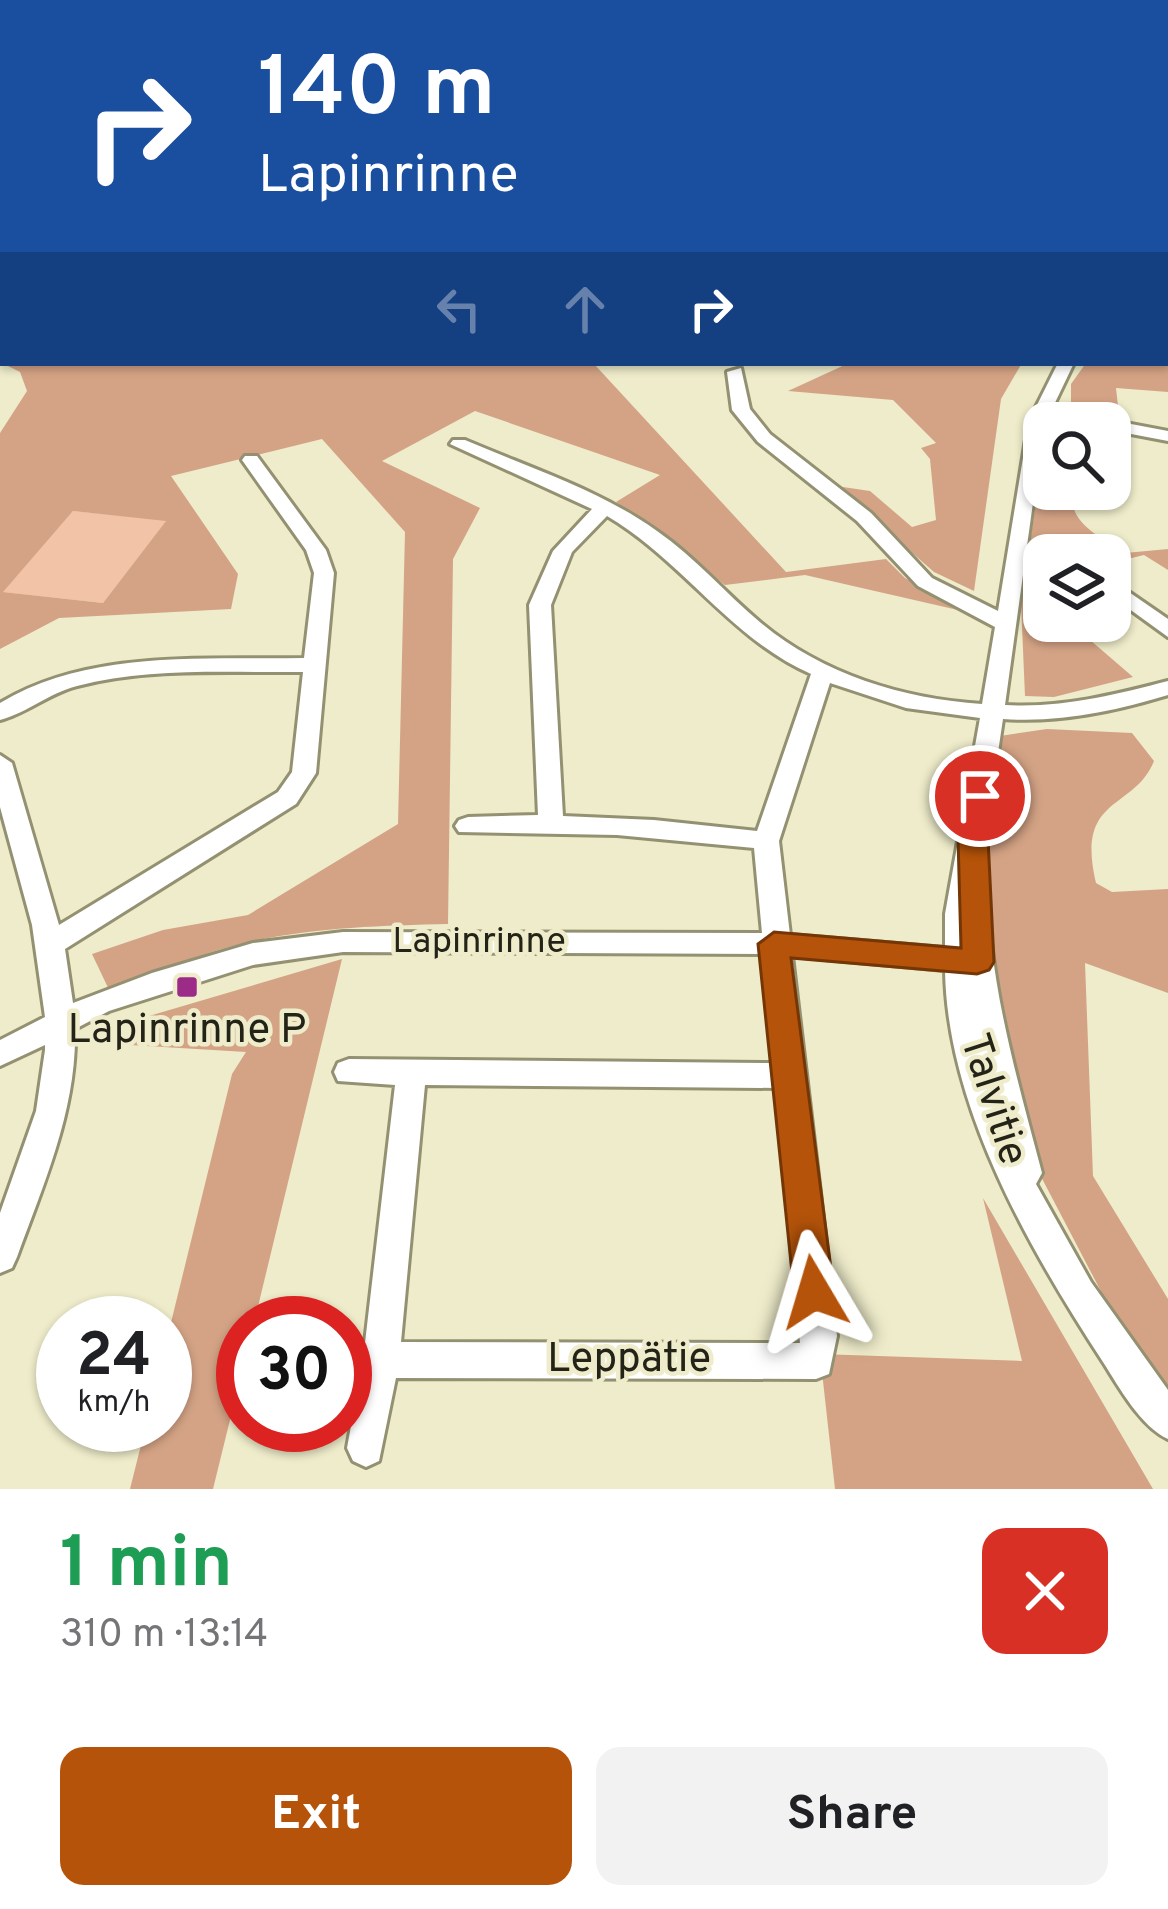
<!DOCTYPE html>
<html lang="en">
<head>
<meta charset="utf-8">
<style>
	:root { --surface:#fff; --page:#f2f2f2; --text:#202124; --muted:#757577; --accent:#b45309 }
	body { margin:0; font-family:Overpass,sans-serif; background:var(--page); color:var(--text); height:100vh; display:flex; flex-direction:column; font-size:45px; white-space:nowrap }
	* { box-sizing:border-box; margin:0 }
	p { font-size:39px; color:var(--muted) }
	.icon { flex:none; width:66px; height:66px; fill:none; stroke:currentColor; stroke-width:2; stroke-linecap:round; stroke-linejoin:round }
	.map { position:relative; height:1489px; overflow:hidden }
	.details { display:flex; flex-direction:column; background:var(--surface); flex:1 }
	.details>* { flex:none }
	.guide { position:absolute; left:0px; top:0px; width:1170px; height:366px; box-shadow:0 3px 9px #0004; background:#1a4fa0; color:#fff; overflow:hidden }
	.tools { position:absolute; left:1023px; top:402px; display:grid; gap:24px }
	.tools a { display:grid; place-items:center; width:108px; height:108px; border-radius:24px; background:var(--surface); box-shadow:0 3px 9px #0004; font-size:60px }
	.speed { position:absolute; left:36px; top:1296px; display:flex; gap:24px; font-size:60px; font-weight:700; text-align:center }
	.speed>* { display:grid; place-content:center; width:156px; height:156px; border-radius:50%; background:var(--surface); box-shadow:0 3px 9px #0004; line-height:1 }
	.speed small { font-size:30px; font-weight:400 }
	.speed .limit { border:18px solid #d22; background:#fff; color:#111 }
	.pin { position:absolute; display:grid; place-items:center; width:102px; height:102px; color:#fff; margin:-51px; border:6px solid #fff; border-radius:50%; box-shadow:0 3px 12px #0007 }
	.me { position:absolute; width:132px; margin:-66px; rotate:353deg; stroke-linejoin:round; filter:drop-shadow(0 0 9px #0008) }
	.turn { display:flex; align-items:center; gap:42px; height:252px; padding:0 60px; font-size:54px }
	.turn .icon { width:156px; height:156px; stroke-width:2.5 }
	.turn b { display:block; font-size:84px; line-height:102px }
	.lanes { display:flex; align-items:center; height:114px; padding:0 60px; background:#0003; justify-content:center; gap:60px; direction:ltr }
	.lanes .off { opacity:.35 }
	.round { display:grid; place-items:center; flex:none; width:126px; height:126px; border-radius:24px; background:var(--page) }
	.overview { display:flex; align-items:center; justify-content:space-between; height:204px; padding:0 60px }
	h1 { font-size:72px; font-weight:700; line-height:90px; color:#1e9e55 }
	.primary-button { display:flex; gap:24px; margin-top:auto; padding:24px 60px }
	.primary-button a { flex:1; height:138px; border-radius:24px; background:var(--accent); color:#fff; font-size:48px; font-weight:700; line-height:138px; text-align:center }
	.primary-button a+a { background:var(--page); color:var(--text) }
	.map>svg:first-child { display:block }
	.green { fill:#f2c3a7 }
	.forest { fill:#d4a385; fill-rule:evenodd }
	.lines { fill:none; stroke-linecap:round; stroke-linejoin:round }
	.minor-casing { stroke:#939171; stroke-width:6 }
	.minor { fill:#fff; fill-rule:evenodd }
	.shaded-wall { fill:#9b8e7a }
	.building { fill:#decbae; stroke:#9b8e7a; stroke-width:3 }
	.route { fill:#b45309; stroke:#753606; stroke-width:3 }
	.poi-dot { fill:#9c2b88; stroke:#eeecca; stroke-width:4.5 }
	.labels { text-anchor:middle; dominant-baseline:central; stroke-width:9; stroke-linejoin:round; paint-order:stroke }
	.street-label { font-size:36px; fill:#242317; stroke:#eeecca }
	.near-poi-label { font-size:42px; fill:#242317; stroke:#eeecca }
	.near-street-label { font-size:42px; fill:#242317; stroke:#eeecca }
</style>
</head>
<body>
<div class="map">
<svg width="1168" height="1489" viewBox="0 0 1168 1489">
	<rect width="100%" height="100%" fill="#eeecca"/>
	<!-- green -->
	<polygon class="green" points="73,511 167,520 103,603 2,592"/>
	<!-- forest -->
	<g class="forest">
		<polygon points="1168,310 1168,392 1116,388 1119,415 1071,405 1071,384 1086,363 1167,363"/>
		<path d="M 3,320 L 3,363 L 622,363 L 595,365 L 786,572 L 886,559 L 905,578 L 971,613 L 805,575 L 725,585 L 616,502 L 660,475 L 475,411 L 382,461 L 480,508 L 453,559 L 448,924 C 369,926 283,928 206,954 C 174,965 142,981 111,994 L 92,954 L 163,930 L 248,915 L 398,824 L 405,532 L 322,439 L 171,476 L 238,574 L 231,609 L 59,618 L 0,649 L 0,433 L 27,391 L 20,372 L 0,362 ZM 73,511 L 166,521 L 103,603 L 3,592 Z"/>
		<polygon points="849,363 1022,363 1001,399 974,591 934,572 836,486 870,491 912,527 936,520 930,459 921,448 936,443 893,400 788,391"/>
		<path d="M 1044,448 L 1044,489 L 1076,489 C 1061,520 1104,539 1125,553 L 1168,549 L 1168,570 L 1144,555 L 1111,563 L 1110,555 L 1044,555 L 1044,585 L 1034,588 L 1044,603 L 1044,621 L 1068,621 L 1133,677 L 1054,697 L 1025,696 L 1021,603 Z"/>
		<path d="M 1047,729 L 1132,733 L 1154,761 C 1134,811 1075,795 1096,883 L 1112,892 L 1168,889 L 1168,993 L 1085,963 L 1093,1176 L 1168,1299 L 1168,1395 L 1140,1366 L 1037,1169 L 982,901 L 1000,736 Z"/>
		<polygon points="342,959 254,1323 243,1323 243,1367 213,1489 130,1489 146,1425 165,1425 165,1347 232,1074 246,1052 130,1045 132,1021"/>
		<polygon points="983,1198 1153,1489 835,1489 820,1354 1022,1361"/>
	</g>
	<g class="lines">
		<defs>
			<g id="minor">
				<rect x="28" y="0" width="10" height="3"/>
				<polygon points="81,0 91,0 79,3"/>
				<polygon points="955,0 965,0 968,3 958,3"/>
				<rect x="0" y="23" width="3" height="6"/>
				<rect x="0" y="56" width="3" height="6"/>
				<polygon points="3,79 3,87 0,88 0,80"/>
				<rect x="0" y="106" width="3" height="6"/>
				<polygon points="1167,148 1168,149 1168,157 1167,156"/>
				<polygon points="3,197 3,208 0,209 0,198"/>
				<rect x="1167" y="197" width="1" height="8"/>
				<rect x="1167" y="297" width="1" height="10"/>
				<path d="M 1058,363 L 1074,363 L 1052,409 L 1168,431 L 1168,441 L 1110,430 L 1110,423 L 1048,418 L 1044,423 L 1005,705 C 1062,708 1114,695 1168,681 L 1168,695 C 1115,711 1060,723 1003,719 L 982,859 L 987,866 C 986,973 1015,1071 1042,1173 L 1036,1184 L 1091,1282 L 1168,1390 L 1168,1439 C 1141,1427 1119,1387 1103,1362 C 1030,1250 947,1107 945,970 L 792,956 L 837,1336 L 829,1374 L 816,1379 L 396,1378 L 379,1461 L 366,1467 L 353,1461 L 347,1448 L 363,1360 L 395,1085 L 338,1081 L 334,1072 L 338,1063 L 349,1059 L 775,1063 L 764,954 L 343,952 L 253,965 L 109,1011 L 75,1029 C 77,1109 44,1183 17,1257 L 12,1268 L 0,1273 L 0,1213 L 36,1111 L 45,1050 L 45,1045 L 0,1066 L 0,1040 L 45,1017 L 32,925 L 0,807 L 0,755 L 12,763 L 59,925 L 278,792 L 292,772 L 303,672 C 228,673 150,667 77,686 C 49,693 27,713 0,720 L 0,703 C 90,649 203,660 304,658 L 314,573 L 306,550 L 242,460 L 245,456 L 257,456 L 326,550 L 334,573 L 316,773 L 296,804 L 65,949 L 73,1003 L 152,973 L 253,943 L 343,932 L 762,933 L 754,848 L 617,835 L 459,832 L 455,826 L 459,820 L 468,817 L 538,815 L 529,605 L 553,551 L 592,509 L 450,444 L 453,440 L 465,440 C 530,468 600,490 657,531 C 695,557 725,593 761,623 C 822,674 903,699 982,704 L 995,627 L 918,586 L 857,521 L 758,442 L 732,410 L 727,372 L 741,368 L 750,409 L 770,434 L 871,513 L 932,578 L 998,611 L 1029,421 ZM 607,516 C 682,560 731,639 811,674 L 757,831 L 654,820 L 563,816 L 551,605 L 572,552 ZM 830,683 L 906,708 L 980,718 L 945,914 L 945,948 L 790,935 L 779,841 ZM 425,1085 L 777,1088 L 800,1343 L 401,1342 Z"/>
				<polygon points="1110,579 1168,619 1168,637 1110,595"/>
			</g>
		</defs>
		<!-- minor casing -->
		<use href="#minor" class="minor-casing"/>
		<!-- minor -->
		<use href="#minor" class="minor"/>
	</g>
	<!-- shaded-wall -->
	<rect class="shaded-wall" x="0" y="253" width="3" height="26"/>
	<!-- building -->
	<polygon class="building" points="3,231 3,253 0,253 0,232"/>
	<!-- route -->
	<polygon class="route" points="980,787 994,796 988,838 994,962 989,970 977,974 791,958 834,1292 828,1306 814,1311 800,1306 794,1292 758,944 774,932 961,948 958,838 966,796"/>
	<!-- markers -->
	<rect class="poi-dot" x="175" y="975" width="24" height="24" rx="6"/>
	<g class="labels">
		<!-- street labels -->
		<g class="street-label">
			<text x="479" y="943">Lapinrinne</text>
		</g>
		<!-- near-poi labels -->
		<g class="near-poi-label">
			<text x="187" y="1031">Lapinrinne P</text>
		</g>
		<!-- near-street labels -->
		<g class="near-street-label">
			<text transform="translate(992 1100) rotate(72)">Talvitie</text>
			<text x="629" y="1360">Leppätie</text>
		</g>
	</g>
</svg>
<div class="tools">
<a><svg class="icon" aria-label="search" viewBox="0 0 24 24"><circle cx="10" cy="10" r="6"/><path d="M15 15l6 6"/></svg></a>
<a><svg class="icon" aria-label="layers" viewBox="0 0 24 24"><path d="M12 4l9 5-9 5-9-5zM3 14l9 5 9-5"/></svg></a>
</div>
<div class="speed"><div>24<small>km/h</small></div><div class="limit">30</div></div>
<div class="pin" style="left:980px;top:796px;background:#d93025"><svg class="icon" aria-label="arrive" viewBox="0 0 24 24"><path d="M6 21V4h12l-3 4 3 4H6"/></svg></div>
<svg class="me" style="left:814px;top:1292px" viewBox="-20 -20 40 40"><path d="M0-17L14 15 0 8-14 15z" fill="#b45309" stroke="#fff" stroke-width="4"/></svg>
<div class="guide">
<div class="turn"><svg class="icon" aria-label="right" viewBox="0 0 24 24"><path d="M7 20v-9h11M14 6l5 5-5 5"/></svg><div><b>140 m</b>Lapinrinne</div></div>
<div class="lanes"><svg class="icon off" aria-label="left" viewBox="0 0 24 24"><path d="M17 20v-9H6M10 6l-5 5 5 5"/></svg><svg class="icon off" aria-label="ahead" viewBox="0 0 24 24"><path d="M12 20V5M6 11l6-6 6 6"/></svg><svg class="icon" aria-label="right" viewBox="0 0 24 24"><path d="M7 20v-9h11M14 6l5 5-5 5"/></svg></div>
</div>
</div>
<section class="details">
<div class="overview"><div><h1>1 min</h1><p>310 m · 13:14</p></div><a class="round" style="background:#d93025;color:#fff"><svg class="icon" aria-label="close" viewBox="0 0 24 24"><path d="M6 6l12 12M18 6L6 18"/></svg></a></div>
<div class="primary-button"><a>Exit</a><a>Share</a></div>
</section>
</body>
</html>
